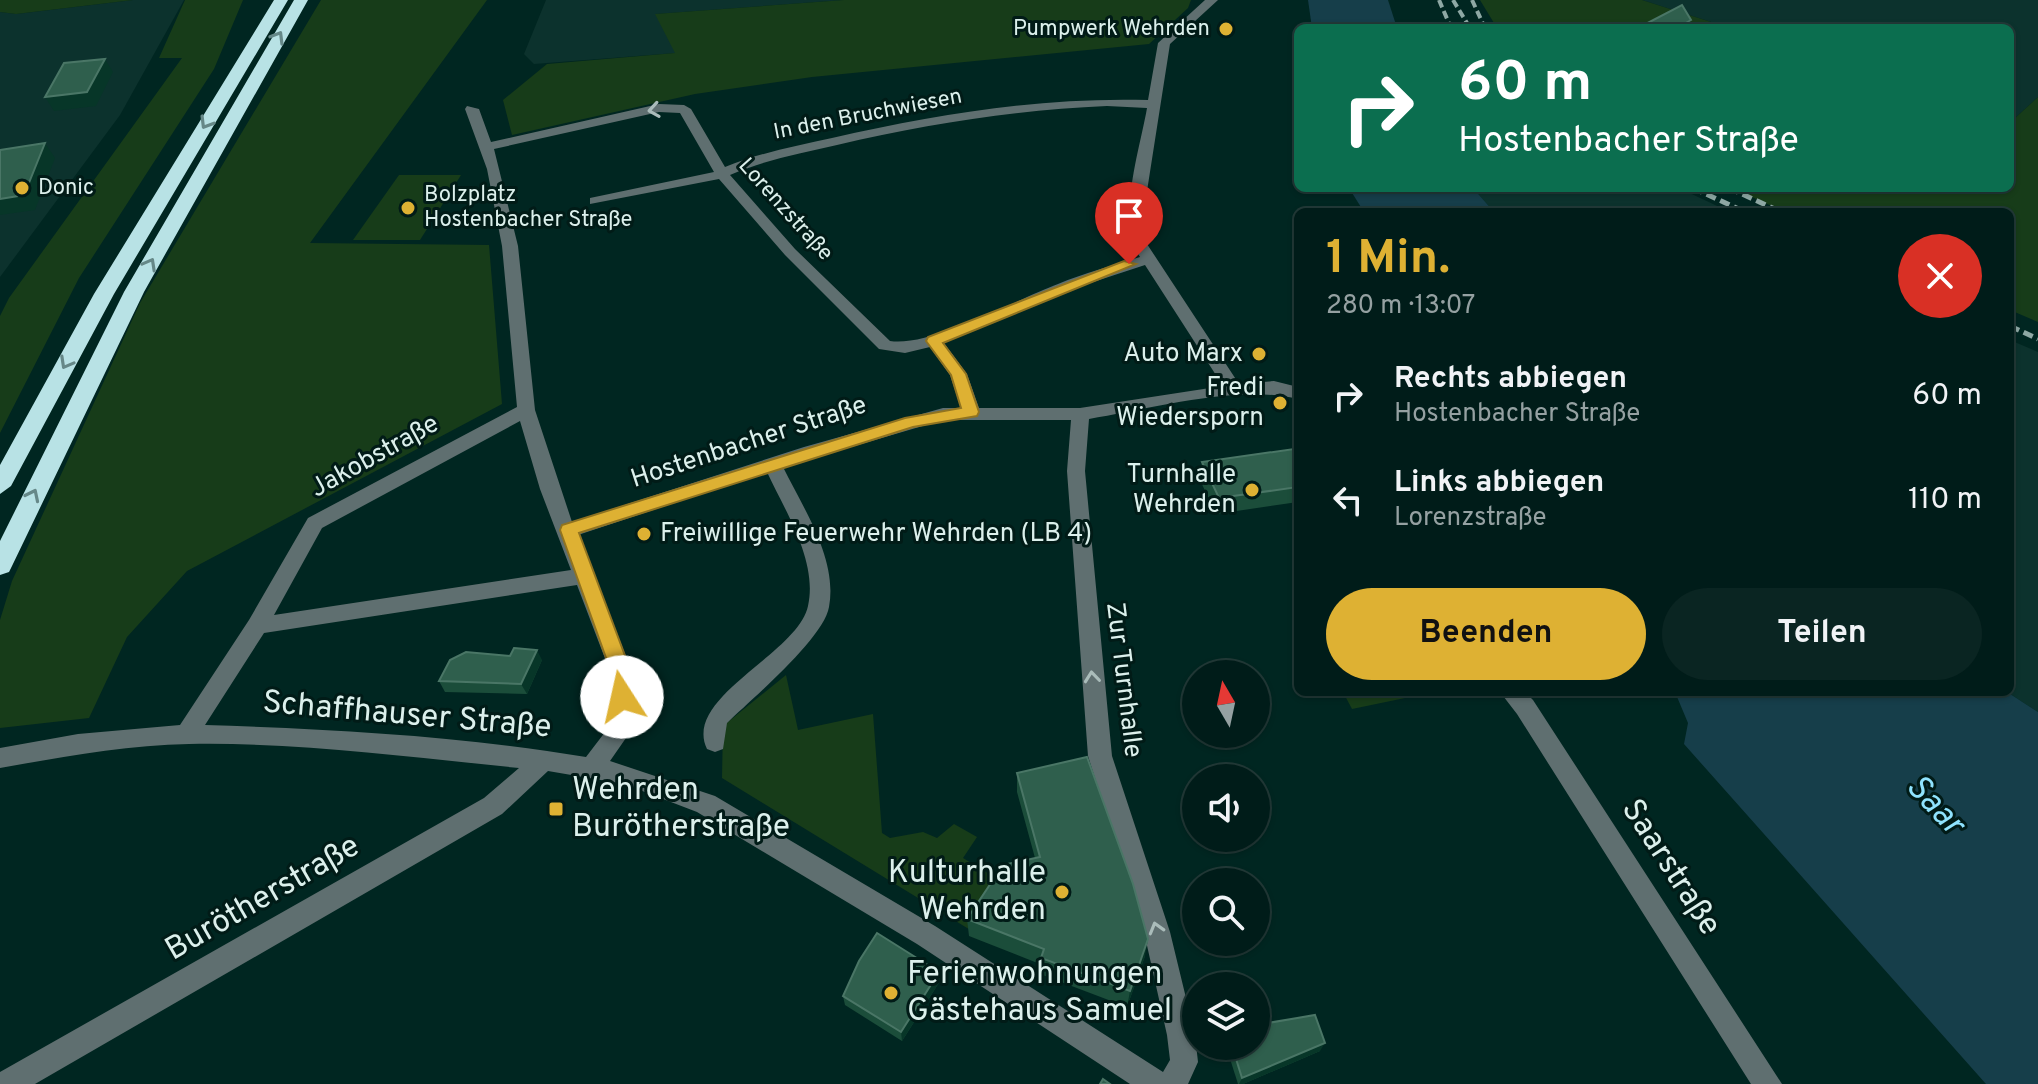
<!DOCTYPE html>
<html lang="de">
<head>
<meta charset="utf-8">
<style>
	:root { --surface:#001c19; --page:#0a2522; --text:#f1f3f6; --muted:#95a1a2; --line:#223a38; --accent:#deb133 }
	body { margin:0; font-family:Overpass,sans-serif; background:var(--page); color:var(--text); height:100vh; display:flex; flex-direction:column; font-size:30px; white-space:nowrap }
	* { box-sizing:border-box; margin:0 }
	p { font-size:26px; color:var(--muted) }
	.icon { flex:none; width:44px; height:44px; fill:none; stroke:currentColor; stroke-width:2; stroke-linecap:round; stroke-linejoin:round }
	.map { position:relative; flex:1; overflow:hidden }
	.side { position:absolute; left:1294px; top:208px; width:720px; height:488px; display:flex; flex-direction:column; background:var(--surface); border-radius:12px; box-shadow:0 2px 6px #0004,0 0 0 2px var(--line) }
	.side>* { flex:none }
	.banner { position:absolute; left:1294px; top:24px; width:720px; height:168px; border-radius:12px; box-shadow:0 2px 6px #0004,0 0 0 2px var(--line); background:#0b6e4f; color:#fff; overflow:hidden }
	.needle { width:52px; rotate:351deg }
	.controls { position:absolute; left:1182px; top:660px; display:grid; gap:16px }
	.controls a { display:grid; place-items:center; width:88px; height:88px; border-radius:50%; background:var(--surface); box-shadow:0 2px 6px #0004,0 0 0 2px var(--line); font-size:40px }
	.pin { position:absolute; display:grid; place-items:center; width:68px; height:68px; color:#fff; margin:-82px -34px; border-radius:50% 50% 50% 0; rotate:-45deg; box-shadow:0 0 8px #0007 }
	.pin .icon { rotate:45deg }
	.me { position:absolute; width:88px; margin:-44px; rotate:350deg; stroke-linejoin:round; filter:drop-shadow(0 0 6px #0008) }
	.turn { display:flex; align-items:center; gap:28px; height:168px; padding:0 32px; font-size:36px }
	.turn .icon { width:104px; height:104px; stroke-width:2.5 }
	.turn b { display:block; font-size:56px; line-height:68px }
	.round { display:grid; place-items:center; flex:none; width:84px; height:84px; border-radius:42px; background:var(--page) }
	.headline { display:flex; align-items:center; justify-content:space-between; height:136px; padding:0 32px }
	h1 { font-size:48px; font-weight:700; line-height:60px; color:var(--accent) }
	.button { display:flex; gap:16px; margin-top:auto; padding:16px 32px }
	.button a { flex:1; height:92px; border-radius:48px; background:var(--accent); color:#111; font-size:32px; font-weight:700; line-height:92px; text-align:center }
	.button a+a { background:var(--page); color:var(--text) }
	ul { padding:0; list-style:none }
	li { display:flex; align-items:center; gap:24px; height:104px; padding:0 32px }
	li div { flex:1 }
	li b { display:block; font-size:30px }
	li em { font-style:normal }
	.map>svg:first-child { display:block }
	.built { fill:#0c322d }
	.green { fill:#173c19 }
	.water { fill:#163e4a }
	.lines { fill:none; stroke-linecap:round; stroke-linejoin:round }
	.minor { fill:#5f6f70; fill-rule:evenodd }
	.highway { fill:#b8e2e5; fill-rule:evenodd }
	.rail-far1 { stroke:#8ea8a4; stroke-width:4; stroke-dasharray:8 4; stroke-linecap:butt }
	.rail { stroke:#8ea8a4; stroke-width:5; stroke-dasharray:10 5; stroke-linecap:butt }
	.wall { fill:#1b4d3a }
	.shaded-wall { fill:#073628 }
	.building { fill:#2f5f4d; stroke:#4a7666; stroke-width:2 }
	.oneway { stroke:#688 }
	.oneway2 { stroke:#aabcba }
	.route { fill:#deb133; stroke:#907321; stroke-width:2 }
	.poi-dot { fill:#deb133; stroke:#011b17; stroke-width:3 }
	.labels { text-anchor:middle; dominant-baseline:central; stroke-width:6; stroke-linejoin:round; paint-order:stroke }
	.far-poi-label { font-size:22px; fill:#dcf0ec; stroke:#011b17; text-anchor:start }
	.far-street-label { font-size:22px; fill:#dcf0ec; stroke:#011b17 }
	.poi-label { font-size:26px; fill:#dcf0ec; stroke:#011b17; text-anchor:end }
	.street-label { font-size:26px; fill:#dcf0ec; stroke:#011b17 }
	.near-street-label { font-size:32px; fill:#dcf0ec; stroke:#011b17 }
	.near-poi-label { font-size:32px; fill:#dcf0ec; stroke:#011b17; text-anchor:start }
	.near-water-label { font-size:34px; font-style:italic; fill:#8fe3fe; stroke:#011b17 }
</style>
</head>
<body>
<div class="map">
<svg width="2038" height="1084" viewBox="0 0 2038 1084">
	<rect width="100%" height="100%" fill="#002621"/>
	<!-- built -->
	<g class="built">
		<polygon points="133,0 184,0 120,115 0,277 0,12 16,14"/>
		<polygon points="546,0 844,0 656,14 676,53 534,64 524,54"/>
		<polygon points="1642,0 2038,0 2038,97 2014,119 2010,118 2010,28 1730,28"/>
		<polygon points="1473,188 1679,188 1730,212 1494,212"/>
		<polygon points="2010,340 2038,352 2038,712 2007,692 2010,692"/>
	</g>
	<!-- green -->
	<g class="green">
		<polygon points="0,0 133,0 16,14 0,12"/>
		<polygon points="185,0 243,0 214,69 79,278 0,433 0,316 9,298 182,58 159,58"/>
		<polygon points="321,0 487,0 310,243 489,245 502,404 187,571 127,637 89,718 0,728 0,620 12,581 140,303"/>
		<polygon points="844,0 1191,0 1188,8 1149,44 812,77 695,94 512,135 503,100 547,64 675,53 655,14"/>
		<polygon points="1480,0 1642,0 1730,28 1497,28"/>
		<polygon points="2038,97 2038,322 2010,310 2010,212 1785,212 1732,188 2010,188 2010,118 2014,119"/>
		<polygon points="399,175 461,175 420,240 353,240"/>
		<polygon points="786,675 798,730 873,714 882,833 890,838 923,832 937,838 954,824 977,837 963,858 1004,883 972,931 722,778 723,726"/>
		<polygon points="1343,692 1434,692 1352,709"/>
	</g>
	<!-- water -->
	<g class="water">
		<polygon points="1308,0 1388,0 1397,28 1312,28"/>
		<polygon points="1349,188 1473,188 1494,212 1364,212"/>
		<polygon points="1675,692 2007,692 2038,712 2038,1084 1986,1084 1684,744 1688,723"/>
	</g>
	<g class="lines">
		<!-- minor -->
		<g class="minor">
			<path d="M 1205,0 L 1218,0 L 1170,44 L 1142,223 L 1147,244 L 1239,384 L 1274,381 L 1298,387 L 1298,399 C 1240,384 1149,409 1089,419 L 1085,471 L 1112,756 L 1170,932 L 1195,1035 L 1198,1062 L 1188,1084 L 1130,1084 L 917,944 L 697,812 L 624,784 L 548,771 L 502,814 L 35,1084 L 0,1084 L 0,1072 L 484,798 L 519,768 C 409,757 299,742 189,744 C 125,745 62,757 0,768 L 0,748 L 78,734 L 180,725 L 249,620 L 308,518 L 517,407 L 502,246 L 487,169 L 465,109 L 467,106 L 479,109 L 491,142 L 659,104 L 684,105 L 691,109 L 725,167 C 759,153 796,146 832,138 C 936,114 1041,97 1148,100 L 1158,43 ZM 1107,106 L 1147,108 C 1140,149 1116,220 1140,257 C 1112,266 1084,273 1058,284 C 1015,300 932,347 890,341 L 795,249 L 730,175 C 765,160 801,153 837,145 C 926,124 1015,110 1107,106 ZM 659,112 L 680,113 L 714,172 L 590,198 L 590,204 L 719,179 L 785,255 L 879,349 L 905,353 L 930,347 L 950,375 L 961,408 L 943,408 L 804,447 L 572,522 L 535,410 L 518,246 L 494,149 ZM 1145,265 L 1223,386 L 1080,408 L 979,408 L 967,374 L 944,343 L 1072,289 ZM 943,420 L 1071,420 L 1067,471 L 1088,756 L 1144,932 L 1167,1035 L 1170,1060 L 1163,1072 L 935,926 L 715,796 L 610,761 L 635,725 L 631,669 L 578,535 L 767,472 C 785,511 818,561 808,606 C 798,654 682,697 707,749 L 715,752 L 723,749 L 727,723 C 752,699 824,638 829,607 C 838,559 803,508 783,467 ZM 520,421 L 540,489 L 571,570 L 274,615 L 322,528 ZM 577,585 L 609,669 L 612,723 L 586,757 C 461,736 332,729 205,725 L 264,633 Z"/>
			<polygon points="1500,692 1525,692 1533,700 1782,1084 1751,1084 1517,714"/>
		</g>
		<!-- highway -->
		<g class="highway">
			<polygon points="274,0 288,0 114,294 11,486 0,494 0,465 94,294"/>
			<polygon points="294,0 308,0 144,292 12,566 9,572 0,575 0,541 124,292"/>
		</g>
		<!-- rail-far1 -->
		<g class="rail-far1">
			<polyline points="1439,0 1451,28"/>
			<polyline points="1453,0 1470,28"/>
			<polyline points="1472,0 1485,28"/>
		</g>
		<!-- rail -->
		<g class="rail">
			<polyline points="1693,188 1745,212"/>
			<polyline points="1729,188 1781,212"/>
			<polyline points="2010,326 2038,339"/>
		</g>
	</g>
	<!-- wall -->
	<g class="wall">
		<polygon points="1298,456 1298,502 1216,514 1199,478 1202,462"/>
		<polygon points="542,660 527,694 445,692 439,681"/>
		<polygon points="1017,773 1145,956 1127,1007 1040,974 1040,964 969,936 967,919 1035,858 1017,792"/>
		<polygon points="940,981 902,1041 845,1005 843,996"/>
		<polygon points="1226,1046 1256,1046 1320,1051 1243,1084 1238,1084"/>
	</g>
	<!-- shaded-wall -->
	<g class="shaded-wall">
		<polygon points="1691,20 1688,28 1677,28"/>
		<polygon points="105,59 113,72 96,106 54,111 45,97"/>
		<polygon points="45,143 55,158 35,210 0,215 0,199"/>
		<polygon points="537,650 542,660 527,694 521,684"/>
		<polygon points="1148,939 1145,956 1127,1007 1130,991"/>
		<polygon points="939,972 940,981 902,1041 901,1032"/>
		<polygon points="1325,1043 1320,1051 1243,1084 1239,1084 1242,1078"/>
	</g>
	<!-- building -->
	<g class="building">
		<polygon points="1682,5 1691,20 1677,28 1638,28"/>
		<polygon points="105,59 87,92 45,97 64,63"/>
		<polygon points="45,143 24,195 0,199 0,150"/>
		<polygon points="1294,449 1298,456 1298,487 1219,498 1202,462"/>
		<polygon points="514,648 537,650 521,684 439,681 450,660 466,652 510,656"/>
		<polygon points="1087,757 1133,884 1148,939 1130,991 1041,958 1044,949 967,919 1003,865 1040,857 1017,773"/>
		<polygon points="877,933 939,972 901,1032 843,996 859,961"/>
		<polygon points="1315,1015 1325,1043 1242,1078 1232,1046 1256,1046 1256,1025"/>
		<polygon points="1103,1079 1110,1084 1100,1084"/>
	</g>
	<!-- one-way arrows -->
	<defs><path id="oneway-chevron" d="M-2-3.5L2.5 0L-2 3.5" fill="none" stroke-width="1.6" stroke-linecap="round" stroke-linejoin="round" transform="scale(2)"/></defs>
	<g class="oneway">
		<use href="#oneway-chevron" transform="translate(278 37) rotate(-59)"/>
		<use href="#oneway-chevron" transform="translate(206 123) rotate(121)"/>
		<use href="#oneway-chevron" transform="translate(150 264) rotate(-61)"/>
		<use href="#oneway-chevron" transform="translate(66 363) rotate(119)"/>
		<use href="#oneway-chevron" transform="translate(33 495) rotate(-64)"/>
	</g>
	<g class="oneway2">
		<use href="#oneway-chevron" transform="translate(654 110) rotate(171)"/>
		<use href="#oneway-chevron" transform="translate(1092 677) rotate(-96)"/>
		<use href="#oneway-chevron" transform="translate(1156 928) rotate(-106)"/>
	</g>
	<!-- route -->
	<polygon class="route" points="1124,261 1136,264 943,343 966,374 979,412 977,416 913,427 579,533 630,669 632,697 622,705 615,703 610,669 560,530 562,525 905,418 961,408 951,375 926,341 928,337"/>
	<!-- markers -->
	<g class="poi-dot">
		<circle cx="1226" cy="29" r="8"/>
		<circle cx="22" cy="188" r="8"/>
		<circle cx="408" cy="208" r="8"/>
		<circle cx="1259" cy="354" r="8"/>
		<circle cx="1280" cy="403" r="8"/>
		<circle cx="1252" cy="490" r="8"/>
		<circle cx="644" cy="534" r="8"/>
		<rect x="548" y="801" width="16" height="16" rx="4"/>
		<circle cx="1062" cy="892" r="8"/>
		<circle cx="891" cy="993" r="8"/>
	</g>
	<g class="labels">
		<!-- far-poi labels -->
		<g class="far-poi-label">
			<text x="1210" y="29" text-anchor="end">Pumpwerk Wehrden</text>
			<text x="38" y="188">Donic</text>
			<text x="424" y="195">Bolzplatz<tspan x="424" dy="25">Hostenbacher Straße</tspan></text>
		</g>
		<!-- far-street labels -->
		<g class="far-street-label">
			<text transform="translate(868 115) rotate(-11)">In den Bruchwiesen</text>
			<text transform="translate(785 210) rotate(48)">Lorenzstraße</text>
		</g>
		<!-- poi labels -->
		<g class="poi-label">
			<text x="1243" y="354">Auto Marx</text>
			<text x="1264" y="388">Fredi<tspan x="1264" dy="30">Wiedersporn</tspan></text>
			<text x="1236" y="475">Turnhalle<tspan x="1236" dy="30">Wehrden</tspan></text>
			<text x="660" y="534" text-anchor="start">Freiwillige Feuerwehr Wehrden (LB 4)</text>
		</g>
		<!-- street labels -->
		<g class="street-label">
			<text transform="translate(749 443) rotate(-18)">Hostenbacher Straße</text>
			<text transform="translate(375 457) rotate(-29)">Jakobstraße</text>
			<text transform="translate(1123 680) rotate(83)">Zur Turnhalle</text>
		</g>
		<!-- near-street labels -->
		<g class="near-street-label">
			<text transform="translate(407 716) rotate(5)">Schaffhauser Straße</text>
			<text transform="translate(1670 868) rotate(57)">Saarstraße</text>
			<text transform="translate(263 899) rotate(-30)">Burötherstraße</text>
		</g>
		<!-- near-poi labels -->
		<g class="near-poi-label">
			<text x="572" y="791">Wehrden<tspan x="572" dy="37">Burötherstraße</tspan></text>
			<text x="1046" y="874" text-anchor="end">Kulturhalle<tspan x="1046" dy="37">Wehrden</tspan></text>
			<text x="907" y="975">Ferienwohnungen<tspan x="907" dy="37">Gästehaus Samuel</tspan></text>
		</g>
		<!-- near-water labels -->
		<g class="near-water-label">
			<text transform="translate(1934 806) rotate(47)">Saar</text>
		</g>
	</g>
</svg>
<div class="controls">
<a><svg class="needle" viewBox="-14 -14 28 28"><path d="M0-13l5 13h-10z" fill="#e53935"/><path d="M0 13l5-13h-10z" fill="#95a1a2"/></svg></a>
<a><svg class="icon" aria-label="sound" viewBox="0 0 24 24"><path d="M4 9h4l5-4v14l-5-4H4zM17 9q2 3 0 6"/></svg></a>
<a><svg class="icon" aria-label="search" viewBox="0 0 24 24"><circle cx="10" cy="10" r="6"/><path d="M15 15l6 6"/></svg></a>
<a><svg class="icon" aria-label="layers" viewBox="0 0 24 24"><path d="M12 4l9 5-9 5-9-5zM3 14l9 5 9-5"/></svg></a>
</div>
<div class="pin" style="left:1129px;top:264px;background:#d93025"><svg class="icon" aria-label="arrive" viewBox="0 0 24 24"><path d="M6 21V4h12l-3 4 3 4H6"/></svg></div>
<svg class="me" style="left:622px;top:697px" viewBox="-20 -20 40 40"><circle r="19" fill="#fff"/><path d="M0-13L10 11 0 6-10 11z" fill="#deb133"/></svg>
<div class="banner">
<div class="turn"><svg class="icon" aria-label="right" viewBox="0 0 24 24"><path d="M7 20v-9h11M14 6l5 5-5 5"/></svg><div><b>60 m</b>Hostenbacher Straße</div></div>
</div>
<section class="side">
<div class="headline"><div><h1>1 Min.</h1><p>280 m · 13:07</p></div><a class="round" style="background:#d93025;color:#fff"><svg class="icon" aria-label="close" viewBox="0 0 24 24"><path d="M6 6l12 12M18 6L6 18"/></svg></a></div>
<ul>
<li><svg class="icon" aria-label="right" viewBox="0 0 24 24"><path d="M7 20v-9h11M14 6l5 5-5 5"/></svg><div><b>Rechts abbiegen</b><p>Hostenbacher Straße</p></div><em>60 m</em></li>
<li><svg class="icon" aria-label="left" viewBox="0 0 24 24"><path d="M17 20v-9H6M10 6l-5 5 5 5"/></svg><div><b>Links abbiegen</b><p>Lorenzstraße</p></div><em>110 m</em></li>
</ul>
<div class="button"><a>Beenden</a><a>Teilen</a></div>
</section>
</div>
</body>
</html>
